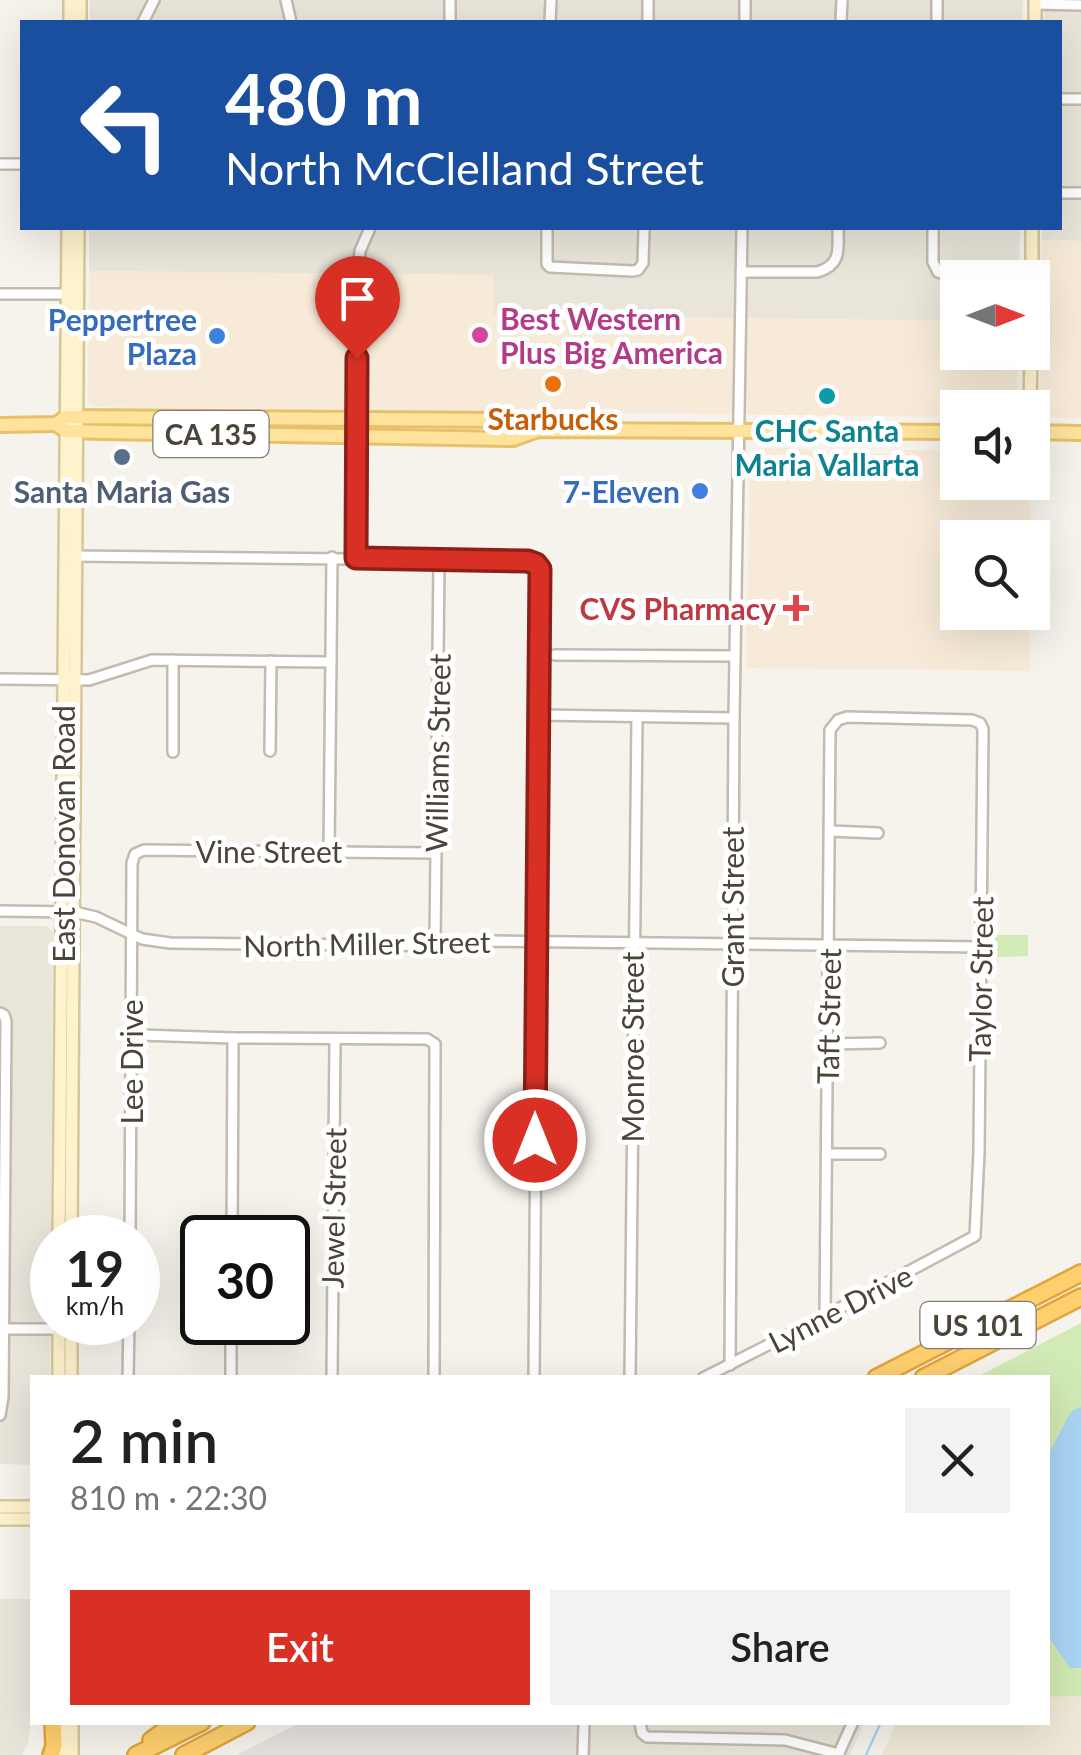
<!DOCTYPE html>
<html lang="en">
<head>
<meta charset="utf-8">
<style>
	:root { --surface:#fff; --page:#f2f2f2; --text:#202124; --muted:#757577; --accent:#d93025 }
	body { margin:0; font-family:Lato,sans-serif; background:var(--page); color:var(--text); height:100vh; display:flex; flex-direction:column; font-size:38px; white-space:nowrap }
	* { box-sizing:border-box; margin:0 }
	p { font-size:32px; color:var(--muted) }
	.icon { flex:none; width:55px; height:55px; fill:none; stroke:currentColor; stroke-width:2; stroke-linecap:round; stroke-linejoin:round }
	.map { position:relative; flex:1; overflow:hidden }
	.panel { position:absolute; left:30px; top:1375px; width:1020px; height:350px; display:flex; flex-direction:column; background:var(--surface); border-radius:0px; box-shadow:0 10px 40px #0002 }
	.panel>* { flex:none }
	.banner { position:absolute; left:20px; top:20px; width:1042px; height:210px; border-radius:0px; box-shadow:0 10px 40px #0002; background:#1a4fa0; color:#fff; overflow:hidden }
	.needle { width:65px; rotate:90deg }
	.fabs { position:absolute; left:940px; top:260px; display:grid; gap:20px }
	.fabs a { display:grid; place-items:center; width:110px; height:110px; border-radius:0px; background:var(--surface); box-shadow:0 10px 40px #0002; font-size:50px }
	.speed { position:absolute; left:30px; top:1215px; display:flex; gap:20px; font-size:50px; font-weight:700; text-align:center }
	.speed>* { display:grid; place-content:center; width:130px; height:130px; border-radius:50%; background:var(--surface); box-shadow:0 10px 40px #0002; line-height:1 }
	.speed small { font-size:25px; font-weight:400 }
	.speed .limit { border:5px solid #111; border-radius:15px; background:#fff; color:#111 }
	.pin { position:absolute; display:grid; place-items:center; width:85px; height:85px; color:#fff; margin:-102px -42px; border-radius:50% 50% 50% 0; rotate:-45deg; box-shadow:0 0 10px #0007 }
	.pin .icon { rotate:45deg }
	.me { position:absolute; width:110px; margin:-55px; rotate:0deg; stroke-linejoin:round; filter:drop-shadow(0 0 8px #0008) }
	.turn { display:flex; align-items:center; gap:35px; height:210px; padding:0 40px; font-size:45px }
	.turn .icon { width:130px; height:130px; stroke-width:2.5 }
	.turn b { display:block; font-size:70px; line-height:85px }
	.round { display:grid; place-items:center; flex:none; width:105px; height:105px; border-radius:0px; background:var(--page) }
	.overview { display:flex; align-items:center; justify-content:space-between; height:170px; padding:0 40px }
	h1 { font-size:60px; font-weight:600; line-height:75px }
	.cta { display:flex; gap:20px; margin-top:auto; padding:20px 40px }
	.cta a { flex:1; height:115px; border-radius:0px; background:var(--accent); color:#fff; font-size:40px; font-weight:600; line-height:115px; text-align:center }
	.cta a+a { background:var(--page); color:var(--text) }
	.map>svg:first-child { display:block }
	.residential { fill:#eae5da }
	.commercial { fill:#f7ead8 }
	.industrial { fill:#e6e2dd }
	.education { fill:#efe8d6 }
	.green { fill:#d2eab5 }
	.water { fill:#a9d4f2 }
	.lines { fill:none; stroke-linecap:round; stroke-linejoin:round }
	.stream { stroke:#a9d4f2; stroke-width:2.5 }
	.street-casing { stroke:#c2bbae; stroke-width:14 }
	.secondary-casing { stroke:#d6c79b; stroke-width:16 }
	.primary-casing { stroke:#e6c16a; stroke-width:18 }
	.highway-casing { stroke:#e0a43c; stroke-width:20 }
	.street { stroke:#fff; stroke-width:9 }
	.secondary { stroke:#fff3cd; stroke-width:11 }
	.primary { stroke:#ffe39c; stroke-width:12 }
	.highway { stroke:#ffcf6e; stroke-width:15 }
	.route-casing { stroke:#8d1f18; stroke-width:25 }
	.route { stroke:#d93025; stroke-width:18 }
	.hotel-dot { fill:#d1479c; stroke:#fff; stroke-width:4 }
	.shop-dot { fill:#3f7fe0; stroke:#fff; stroke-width:4 }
	.food-dot { fill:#e8710a; stroke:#fff; stroke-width:4 }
	.culture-dot { fill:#0f9aa8; stroke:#fff; stroke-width:4 }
	.service-dot { fill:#5c6f8a; stroke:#fff; stroke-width:4 }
	.health-dot { fill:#e0444e; stroke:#fff; stroke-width:4 }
	.labels { text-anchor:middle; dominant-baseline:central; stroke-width:10; stroke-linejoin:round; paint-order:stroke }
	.shield { fill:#fff; stroke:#817c74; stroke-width:2.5 }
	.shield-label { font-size:28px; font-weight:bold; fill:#4b4439 }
	.hotel-label { font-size:30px; font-weight:bold; fill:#b23c85; stroke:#fff; text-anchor:start }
	.shop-label { font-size:30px; font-weight:bold; fill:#366cbe; stroke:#fff; text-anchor:end }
	.food-label { font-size:30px; font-weight:bold; fill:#c56008; stroke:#fff }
	.culture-label { font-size:30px; font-weight:bold; fill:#0d838f; stroke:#fff }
	.service-label { font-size:30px; font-weight:bold; fill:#4e5e75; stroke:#fff }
	.health-label { font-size:30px; font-weight:bold; fill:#be3a42; stroke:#fff; text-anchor:end }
	.street-label { font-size:30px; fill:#4b4439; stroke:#fff }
</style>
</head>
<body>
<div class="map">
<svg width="1081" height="1755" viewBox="0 0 1081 1755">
	<rect width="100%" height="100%" fill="#f6f3ec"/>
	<!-- residential -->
	<g class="residential">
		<polygon points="90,0 1023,0 1022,22 90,22"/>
		<polygon points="1045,0 1081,0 1081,241 1042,240 1042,228 1060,228 1060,22 1044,22"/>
		<polygon points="89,228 1020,228 1019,277 958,278 957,321 493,315 492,275 89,271"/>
		<polygon points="0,926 47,926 53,932 50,1377 32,1378 32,1465 0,1464"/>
		<polygon points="0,1599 32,1599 32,1715 28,1744 22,1755 0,1755"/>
		<polygon points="574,1723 864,1723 850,1755 574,1755"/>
	</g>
	<!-- commercial -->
	<g class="commercial">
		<polygon points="1042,240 1081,241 1081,418 1049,417 1040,410"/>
		<polygon points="89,271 493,275 494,315 957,321 958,352 1018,353 1017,407 958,408 957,417 95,407 89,403 88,398"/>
		<polygon points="758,448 800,448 816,453 899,454 905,450 957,450 958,482 1031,483 1031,537 958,538 958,612 1030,613 1030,671 746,668 750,458"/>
	</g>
	<!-- industrial -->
	<polygon class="industrial" points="299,1723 574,1723 574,1755 237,1755"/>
	<!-- education -->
	<polygon class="education" points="1081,1696 1081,1755 882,1755 896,1723 1048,1722 1048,1697"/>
	<!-- green -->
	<g class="green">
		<polygon points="987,930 992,935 1028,935 1028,956 998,957 986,959"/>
		<polygon points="1081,1323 1081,1696 1048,1697 1048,1378 975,1378"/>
	</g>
	<!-- water -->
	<polygon class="water" points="1081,1407 1081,1668 1070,1668 1048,1636 1048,1455 1068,1417 1073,1410"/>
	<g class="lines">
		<!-- stream -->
		<polyline class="stream" points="866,1755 881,1722"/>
		<defs>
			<g id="street">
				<polyline points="286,0 291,22"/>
				<polyline points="450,0 450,22"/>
				<polyline points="1035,4 1081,5"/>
				<polyline points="143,22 154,0"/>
				<polyline points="550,22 551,0"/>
				<polyline points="648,22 648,0"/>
				<polyline points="745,22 745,0"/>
				<polyline points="841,22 842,0"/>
				<polyline points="937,22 937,0"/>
				<polyline points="1060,99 1081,99"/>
				<polyline points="0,164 22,164"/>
				<polyline points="1060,193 1081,193"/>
				<polyline points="547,228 547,264 550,267 633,271 638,270 643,263 644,228"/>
				<polyline points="933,228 933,262 938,272 944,274 1032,274"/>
				<path d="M 741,272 L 817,272 C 842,265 838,249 838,228"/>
				<polyline points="0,294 70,294"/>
				<polyline points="73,556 528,561 537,564 540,569 534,1378"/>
				<polyline points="356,558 357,279 360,251 370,228"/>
				<polyline points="555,655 735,656"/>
				<polyline points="173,660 173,752"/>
				<polyline points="0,679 89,680 152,660 331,662"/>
				<polyline points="539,715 734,718"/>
				<polyline points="270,751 271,661"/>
				<polyline points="830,831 878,833"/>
				<polyline points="329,851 332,557"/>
				<polyline points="0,911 74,912 96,917 142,939 170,943 462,946 489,941 980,947"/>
				<polyline points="435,946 439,560"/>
				<polyline points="0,1013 4,1015 6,1021 3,1397 0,1415"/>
				<polyline points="131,1028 140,1035 233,1038 427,1039 435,1044 434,1378"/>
				<polyline points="828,1044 880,1043"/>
				<polyline points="827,1154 880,1154"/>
				<polyline points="130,1238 132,863 135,854 144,850 435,853"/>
				<polyline points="232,1238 233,1038"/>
				<polyline points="4,1329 63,1329"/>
				<polyline points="730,1365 734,718 742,228"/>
				<polyline points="128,1378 129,1322"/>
				<polyline points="231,1378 231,1322"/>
				<polyline points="332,1378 335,1039"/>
				<polyline points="630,1378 637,717"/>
				<polyline points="703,1378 825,1316 975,1236 979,1152 983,729 980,723 972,720 847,717 838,720 830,730 825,1316"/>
				<polyline points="640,1722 642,1733 647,1737 785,1740 839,1754"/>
				<polyline points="583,1755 584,1722"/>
				<polyline points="838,1755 853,1722"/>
			</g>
			<g id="secondary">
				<polyline points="70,22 70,0"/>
				<polyline points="80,22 80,0"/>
				<polyline points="1035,22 1035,0"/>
				<polyline points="1032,278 1032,228"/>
				<polyline points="1030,408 1031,352"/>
				<polyline points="59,1238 68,228"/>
				<polyline points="71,1238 78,228"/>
				<polyline points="59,1322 59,1378"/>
				<polyline points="71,1378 71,1322"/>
				<polyline points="0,1507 32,1507"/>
				<polyline points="0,1519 32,1519"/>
				<polyline points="61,1722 63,1755"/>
				<polyline points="72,1722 72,1755"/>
			</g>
			<g id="primary">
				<polyline points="56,424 66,431 103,432 513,439 538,430 958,432"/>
				<polyline points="0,425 56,424 66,417 514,420 538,430"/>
				<polyline points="1032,432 1081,433"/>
			</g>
			<g id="highway">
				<polyline points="876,1378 1081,1273"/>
				<polyline points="923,1378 1081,1297"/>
				<polyline points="151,1740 176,1722"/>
				<polyline points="51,1755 54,1746 53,1722"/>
				<polyline points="136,1755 202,1722"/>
				<polyline points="184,1755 247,1722"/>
			</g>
		</defs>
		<!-- street casing -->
		<use href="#street" class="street-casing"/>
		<!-- secondary casing -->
		<use href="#secondary" class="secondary-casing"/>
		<!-- primary casing -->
		<use href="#primary" class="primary-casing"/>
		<!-- highway casing -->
		<use href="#highway" class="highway-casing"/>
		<!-- street -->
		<use href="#street" class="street"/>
		<!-- secondary -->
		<use href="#secondary" class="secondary"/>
		<!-- primary -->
		<use href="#primary" class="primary"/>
		<!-- highway -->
		<use href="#highway" class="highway"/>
	</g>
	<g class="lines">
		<defs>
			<polyline id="route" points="357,358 356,558 528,561 536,564 540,569 535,1140"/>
		</defs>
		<!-- route casing -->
		<use href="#route" class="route-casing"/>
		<!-- route -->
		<use href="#route" class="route"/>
	</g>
	<!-- markers -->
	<circle class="hotel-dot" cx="480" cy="335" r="10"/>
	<g class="shop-dot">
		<circle cx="217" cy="336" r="10"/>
		<circle cx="700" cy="491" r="10"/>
	</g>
	<circle class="food-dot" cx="553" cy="384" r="10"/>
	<circle class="culture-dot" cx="827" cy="396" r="10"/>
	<circle class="service-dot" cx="122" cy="457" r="10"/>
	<path class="health-dot" d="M791 593h10v10h10v10h-10v10h-10v-10h-10v-10h10z"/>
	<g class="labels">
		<!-- shield labels -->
		<g class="shield">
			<rect x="153.5" y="411" width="115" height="46" rx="8"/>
			<rect x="920.5" y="1302" width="115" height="46" rx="8"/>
		</g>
		<g class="shield-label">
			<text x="211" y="434">CA 135</text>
			<text x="978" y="1325">US 101</text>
		</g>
		<!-- hotel labels -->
		<g class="hotel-label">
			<text x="500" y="318">Best Western<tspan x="500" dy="34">Plus Big America</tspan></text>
		</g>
		<!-- shop labels -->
		<g class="shop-label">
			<text x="197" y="319">Peppertree<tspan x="197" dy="34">Plaza</tspan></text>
			<text x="680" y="491">7-Eleven</text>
		</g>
		<!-- food labels -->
		<g class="food-label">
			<text x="553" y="418">Starbucks</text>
		</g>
		<!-- culture labels -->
		<g class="culture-label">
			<text x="827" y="430">CHC Santa<tspan x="827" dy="34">Maria Vallarta</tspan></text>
		</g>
		<!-- service labels -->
		<g class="service-label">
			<text x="122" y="491">Santa Maria Gas</text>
		</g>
		<!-- health labels -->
		<g class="health-label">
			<text x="776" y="608">CVS Pharmacy</text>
		</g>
		<!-- street labels -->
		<g class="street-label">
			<text transform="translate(437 753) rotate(-89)">Williams Street</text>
			<text transform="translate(63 834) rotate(-90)">East Donovan Road</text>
			<text x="269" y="851">Vine Street</text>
			<text transform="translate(732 907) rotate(-90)">Grant Street</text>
			<text transform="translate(367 943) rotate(-1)">North Miller Street</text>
			<text transform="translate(980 979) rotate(-89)">Taylor Street</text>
			<text transform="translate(828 1016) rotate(-89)">Taft Street</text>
			<text transform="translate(632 1047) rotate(-90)">Monroe Street</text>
			<text transform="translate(131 1062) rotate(-90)">Lee Drive</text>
			<text transform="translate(333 1208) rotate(-89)">Jewel Street</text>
			<text transform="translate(840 1308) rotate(-27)">Lynne Drive</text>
		</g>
	</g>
</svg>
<div class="fabs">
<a><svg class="needle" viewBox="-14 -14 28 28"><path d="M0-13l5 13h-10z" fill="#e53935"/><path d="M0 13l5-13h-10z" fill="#757577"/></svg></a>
<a><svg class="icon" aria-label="sound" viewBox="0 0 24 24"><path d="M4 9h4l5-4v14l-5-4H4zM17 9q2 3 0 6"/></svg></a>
<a><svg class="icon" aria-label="search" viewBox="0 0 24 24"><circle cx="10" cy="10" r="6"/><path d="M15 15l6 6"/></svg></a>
</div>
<div class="speed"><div>19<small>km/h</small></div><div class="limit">30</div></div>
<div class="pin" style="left:357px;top:358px;background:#d93025"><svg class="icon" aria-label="arrive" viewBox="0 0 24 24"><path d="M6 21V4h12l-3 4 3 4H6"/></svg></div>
<svg class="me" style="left:535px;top:1140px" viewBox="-20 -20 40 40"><circle r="17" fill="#d93025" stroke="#fff" stroke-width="3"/><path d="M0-11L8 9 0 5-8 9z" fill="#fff"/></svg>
<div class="banner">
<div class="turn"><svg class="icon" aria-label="left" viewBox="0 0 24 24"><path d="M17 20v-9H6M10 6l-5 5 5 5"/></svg><div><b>480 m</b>North McClelland Street</div></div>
</div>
<section class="panel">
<div class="overview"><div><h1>2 min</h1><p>810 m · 22:30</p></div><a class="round"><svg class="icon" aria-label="close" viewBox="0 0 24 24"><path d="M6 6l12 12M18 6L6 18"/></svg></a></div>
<div class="cta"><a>Exit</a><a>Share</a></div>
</section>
</div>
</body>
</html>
